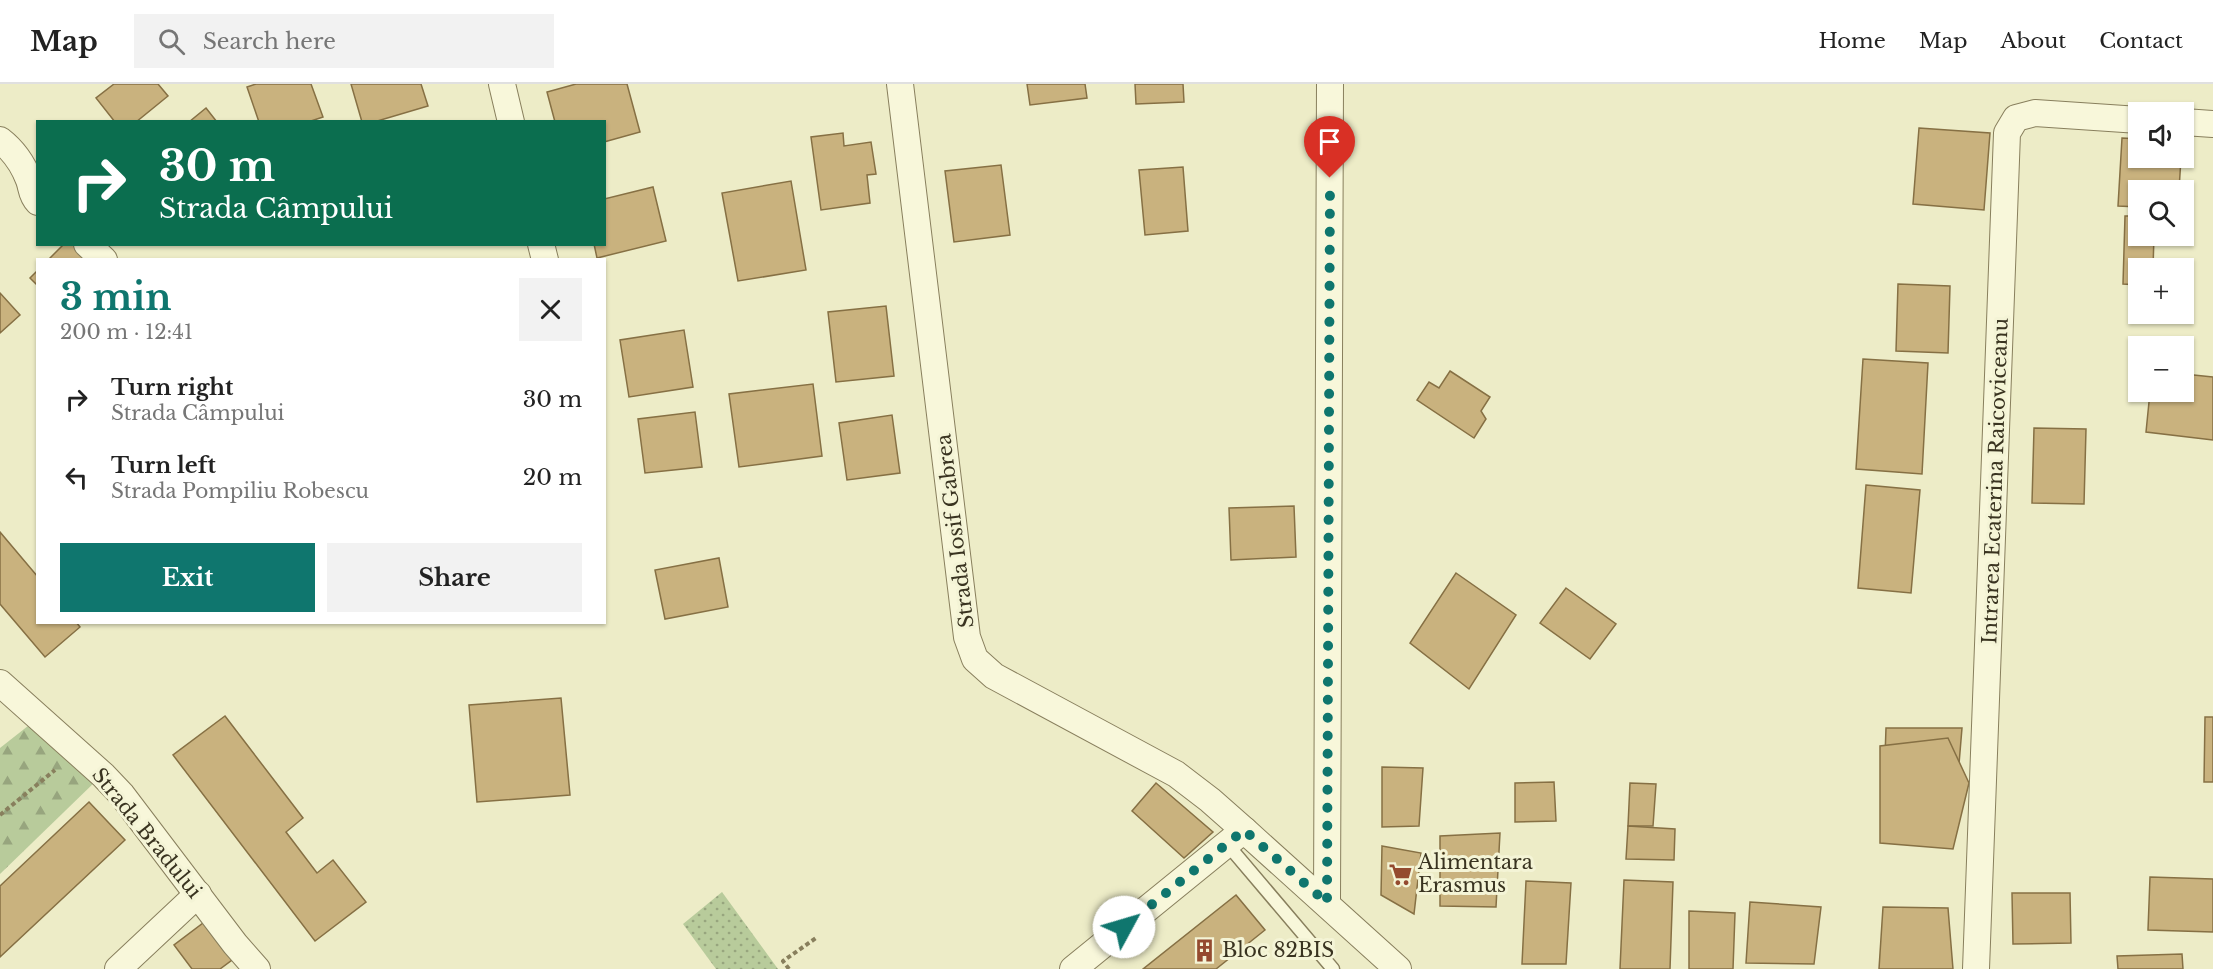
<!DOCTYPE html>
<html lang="en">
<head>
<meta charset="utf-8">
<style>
	:root { --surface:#fff; --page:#f2f2f2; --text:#222; --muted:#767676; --line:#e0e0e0; --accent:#0f766e }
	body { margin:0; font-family:"Libre Baskerville",serif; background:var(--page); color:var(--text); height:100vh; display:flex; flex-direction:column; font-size:22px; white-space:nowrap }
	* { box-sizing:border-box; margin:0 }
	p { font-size:20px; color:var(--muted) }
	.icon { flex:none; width:33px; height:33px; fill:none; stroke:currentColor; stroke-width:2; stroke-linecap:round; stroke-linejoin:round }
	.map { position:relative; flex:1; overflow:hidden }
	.side { position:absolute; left:36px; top:174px; width:570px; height:366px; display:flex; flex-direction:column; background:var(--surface); border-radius:0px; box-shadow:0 2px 4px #0004 }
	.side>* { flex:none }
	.banner { position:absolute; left:36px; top:36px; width:570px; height:126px; border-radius:0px; box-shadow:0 2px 4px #0004; background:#0b6e4f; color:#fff; overflow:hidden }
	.fabs { position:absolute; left:2128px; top:18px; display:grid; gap:12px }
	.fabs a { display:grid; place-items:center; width:66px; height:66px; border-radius:0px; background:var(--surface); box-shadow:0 2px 4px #0004; font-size:30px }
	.pin { position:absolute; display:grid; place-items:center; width:51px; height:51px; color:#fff; margin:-62px -26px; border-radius:50% 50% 50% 0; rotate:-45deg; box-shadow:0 0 6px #0007 }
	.pin .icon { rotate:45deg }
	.me { position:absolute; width:66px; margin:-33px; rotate:51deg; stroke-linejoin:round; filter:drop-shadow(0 0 4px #0008) }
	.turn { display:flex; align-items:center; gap:21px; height:126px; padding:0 24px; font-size:27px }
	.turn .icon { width:78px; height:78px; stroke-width:2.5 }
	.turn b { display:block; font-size:42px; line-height:51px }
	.round { display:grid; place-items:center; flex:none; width:63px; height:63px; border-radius:0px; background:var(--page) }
	.head { display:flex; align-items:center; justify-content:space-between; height:102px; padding:0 24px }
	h1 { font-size:36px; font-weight:800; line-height:45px; color:var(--accent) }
	.cta { display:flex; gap:12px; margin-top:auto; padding:12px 24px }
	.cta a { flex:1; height:69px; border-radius:0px; background:var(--accent); color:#fff; font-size:24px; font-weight:800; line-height:69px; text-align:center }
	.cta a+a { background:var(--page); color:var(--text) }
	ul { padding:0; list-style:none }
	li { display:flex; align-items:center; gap:18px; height:78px; padding:0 24px }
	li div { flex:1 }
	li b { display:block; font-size:22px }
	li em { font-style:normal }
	header { display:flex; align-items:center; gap:36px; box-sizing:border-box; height:84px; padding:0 30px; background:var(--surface); border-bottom:2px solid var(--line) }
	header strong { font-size:28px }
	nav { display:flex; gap:33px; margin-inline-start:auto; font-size:21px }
	.search { width:420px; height:54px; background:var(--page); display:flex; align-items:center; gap:15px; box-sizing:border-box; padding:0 21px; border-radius:0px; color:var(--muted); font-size:22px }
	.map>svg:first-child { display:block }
	.forest { fill:url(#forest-firs) }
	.park { fill:url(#park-dots) }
	.building { fill:#c9b27e; stroke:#867044; stroke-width:1.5 }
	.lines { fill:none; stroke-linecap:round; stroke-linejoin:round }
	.lane-casing { stroke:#887f5d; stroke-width:15 }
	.street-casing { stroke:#887f5d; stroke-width:28 }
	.path { stroke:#887f5d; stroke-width:4; stroke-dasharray:4.5 3; stroke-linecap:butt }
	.lane { stroke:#f8f7da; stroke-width:12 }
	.street { stroke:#f8f7da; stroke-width:26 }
	.route { stroke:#0f766e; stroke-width:10; stroke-dasharray:0 18 }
	.labels { text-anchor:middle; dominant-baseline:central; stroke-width:6; stroke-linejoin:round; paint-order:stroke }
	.street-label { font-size:20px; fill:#393320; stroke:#f4f4d6 }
	.poi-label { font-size:20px; fill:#393320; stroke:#f4f4d6; text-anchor:start }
</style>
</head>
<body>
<header>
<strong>Map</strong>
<div class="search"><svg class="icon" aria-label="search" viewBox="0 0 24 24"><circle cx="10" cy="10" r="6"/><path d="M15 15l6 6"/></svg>Search here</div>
<nav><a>Home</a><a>Map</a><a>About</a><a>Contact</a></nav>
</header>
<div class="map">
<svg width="2213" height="885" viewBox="0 0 2213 885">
	<defs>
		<pattern id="forest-firs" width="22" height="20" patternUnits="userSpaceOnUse" patternTransform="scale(1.5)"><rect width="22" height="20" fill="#b8cb9b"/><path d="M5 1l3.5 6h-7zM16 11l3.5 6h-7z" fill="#97a57e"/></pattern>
		<pattern id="park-dots" width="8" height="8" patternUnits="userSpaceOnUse" patternTransform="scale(1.5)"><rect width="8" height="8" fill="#b8cb9b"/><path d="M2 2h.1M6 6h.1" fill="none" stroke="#97a57e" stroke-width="1.8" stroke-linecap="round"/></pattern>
	</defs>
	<rect width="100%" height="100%" fill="#edecc7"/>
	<!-- forest -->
	<polygon class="forest" points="33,638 97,696 0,790 0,664"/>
	<!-- park -->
	<polygon class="park" points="722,808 778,885 716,885 683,840"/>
	<!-- building -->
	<g class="building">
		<polygon points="114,0 158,0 168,12 136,38 115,38 96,14"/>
		<polygon points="256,0 311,0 323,33 308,38 259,38 247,3"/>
		<polygon points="351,0 421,0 428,22 374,38 362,38"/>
		<polygon points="576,0 627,0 640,48 604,58 604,38 555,38 547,8"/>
		<polygon points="1027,0 1085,0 1087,14 1030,21"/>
		<polygon points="1135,0 1183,0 1184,18 1136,20"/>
		<polygon points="206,24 217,38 189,38"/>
		<polygon points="1919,44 1990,49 1984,126 1913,120"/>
		<polygon points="843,49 844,62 871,58 876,90 867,91 870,119 821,126 811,53"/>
		<polygon points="2122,54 2139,55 2139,74 2181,74 2179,106 2139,106 2139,123 2118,122"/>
		<polygon points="1001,81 1010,151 954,158 945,87"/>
		<polygon points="1183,83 1188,147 1145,151 1139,86"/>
		<polygon points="791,97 806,186 738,197 722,109"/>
		<polygon points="653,103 666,157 597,174 594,160 604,160 604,115"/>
		<polygon points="2125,132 2139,132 2139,152 2154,152 2153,184 2139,184 2139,201 2123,200"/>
		<polygon points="64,160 76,160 90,176 48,176"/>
		<polygon points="38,186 38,202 30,194"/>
		<polygon points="1898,200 1950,202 1948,269 1896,267"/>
		<polygon points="0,209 20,231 0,249"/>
		<polygon points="886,222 894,292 836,298 828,228"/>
		<polygon points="684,246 693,303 629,313 620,256"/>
		<polygon points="1863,275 1928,279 1922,390 1856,385"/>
		<polygon points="1450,287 1490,313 1481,327 1486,335 1474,354 1417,316 1429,298 1439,304"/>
		<polygon points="2184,290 2213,293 2213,356 2146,348 2150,308 2184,308"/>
		<polygon points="813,300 822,372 739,383 729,310"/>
		<polygon points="695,328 702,383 645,389 638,335"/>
		<polygon points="892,331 900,389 847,396 839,339"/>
		<polygon points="2034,344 2086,345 2084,420 2032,419"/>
		<polygon points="1866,401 1920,406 1911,509 1858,504"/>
		<polygon points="1294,422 1296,473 1231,476 1229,424"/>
		<polygon points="0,448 38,493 38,538 76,538 80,543 45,573 0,520"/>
		<polygon points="719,474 728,523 665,535 655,486"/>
		<polygon points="1456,489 1516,531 1469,605 1410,559"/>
		<polygon points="1566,504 1616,540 1590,575 1540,539"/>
		<polygon points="561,614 570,711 477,718 469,621"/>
		<polygon points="225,632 303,734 286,748 317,789 333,776 366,818 315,857 173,671"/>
		<polygon points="2205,633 2213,633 2213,698 2204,698"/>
		<polygon points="1886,644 1962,644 1952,764 1882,758"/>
		<polygon points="1948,654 1969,699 1953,765 1880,759 1880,662"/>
		<polygon points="1382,683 1423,684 1419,742 1382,743"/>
		<polygon points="1554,698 1556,737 1515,738 1515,699"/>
		<polygon points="1156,699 1213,748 1184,774 1132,727"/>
		<polygon points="1630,699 1656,700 1653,742 1628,742"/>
		<polygon points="89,718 125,756 0,873 0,802"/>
		<polygon points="1628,742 1675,745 1674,776 1626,775"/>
		<polygon points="1500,749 1496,823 1440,822 1440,752"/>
		<polygon points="1382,762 1421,769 1414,830 1381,811"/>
		<polygon points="2150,793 2213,795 2213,848 2148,846"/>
		<polygon points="1624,796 1673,798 1670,885 1620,885"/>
		<polygon points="1526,797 1571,799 1566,880 1522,880"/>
		<polygon points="2012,809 2070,809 2071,859 2013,860"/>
		<polygon points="1236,811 1265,846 1216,885 1143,885"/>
		<polygon points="1750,818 1821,823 1814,880 1746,879"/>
		<polygon points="1883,823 1948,824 1953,885 1879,885"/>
		<polygon points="1689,827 1735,829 1733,885 1689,885"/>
		<polygon points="207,836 236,873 220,885 192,885 174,861"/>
		<polygon points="2182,870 2183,885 2118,885 2117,872"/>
	</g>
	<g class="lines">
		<defs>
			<polyline id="lane" points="1227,760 1333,885"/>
			<g id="street">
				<polyline points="502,0 511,38"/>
				<polyline points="900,0 967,553 975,575 994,592 1176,690 1210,716 1244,746"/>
				<polyline points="2184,38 2213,40"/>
				<path d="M 0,56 C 13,66 23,80 29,96 C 32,104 31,111 38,118"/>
				<polyline points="87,160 104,176"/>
				<polyline points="541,160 545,176"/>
				<polyline points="0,599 103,691 122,711 235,860 257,885"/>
				<polyline points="1327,819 1330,0"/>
				<polyline points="118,885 198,810"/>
				<polyline points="1073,885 1244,746 1398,885"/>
				<polyline points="1976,885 2007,49 2016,34 2035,29 2139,36"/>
			</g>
		</defs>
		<!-- lane casing -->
		<use href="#lane" class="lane-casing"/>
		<!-- street casing -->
		<use href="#street" class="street-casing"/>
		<!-- path -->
		<g class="path">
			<polyline points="0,731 55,686"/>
			<polyline points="789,885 783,877 816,854"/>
		</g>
		<!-- lane -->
		<use href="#lane" class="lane"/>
		<!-- street -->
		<use href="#street" class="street"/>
	</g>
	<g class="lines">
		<!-- route -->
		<polyline class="route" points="1124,843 1244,746 1327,819 1330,94"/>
	</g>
	<!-- icons -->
	<defs>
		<symbol id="supermarket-bare" viewBox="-9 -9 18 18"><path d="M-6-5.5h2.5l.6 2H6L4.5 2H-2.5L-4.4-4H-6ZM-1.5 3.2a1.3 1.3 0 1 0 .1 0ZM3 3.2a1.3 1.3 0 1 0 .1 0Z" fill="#944a2f" stroke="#f4f4d6" stroke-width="2.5" paint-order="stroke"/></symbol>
		<symbol id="building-bare" viewBox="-9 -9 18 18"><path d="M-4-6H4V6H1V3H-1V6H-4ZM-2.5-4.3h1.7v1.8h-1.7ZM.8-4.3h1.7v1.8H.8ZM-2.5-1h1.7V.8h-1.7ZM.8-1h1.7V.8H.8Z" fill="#944a2f" stroke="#f4f4d6" stroke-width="2.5" paint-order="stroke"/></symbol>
	</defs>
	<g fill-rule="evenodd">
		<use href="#supermarket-bare" x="1384" y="774" width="33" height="33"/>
		<use href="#building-bare" x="1188" y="850" width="33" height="33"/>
	</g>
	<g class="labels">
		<!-- street labels -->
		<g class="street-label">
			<text transform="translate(1995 397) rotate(-88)">Intrarea Ecaterina Raicoviceanu</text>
			<text transform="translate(955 447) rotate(-97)">Strada Iosif Gabrea</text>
			<text transform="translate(147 749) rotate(51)">Strada Bradului</text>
		</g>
		<!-- poi labels -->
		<g class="poi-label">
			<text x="1418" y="778">Alimentara<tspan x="1418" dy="23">Erasmus</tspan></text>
			<text x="1222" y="866">Bloc 82BIS</text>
		</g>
	</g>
</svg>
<div class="fabs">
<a><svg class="icon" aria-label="sound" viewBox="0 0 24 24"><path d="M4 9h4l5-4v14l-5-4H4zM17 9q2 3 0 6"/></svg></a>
<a><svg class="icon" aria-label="search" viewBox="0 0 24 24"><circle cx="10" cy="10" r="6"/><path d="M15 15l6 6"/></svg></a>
<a>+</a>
<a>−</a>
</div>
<div class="pin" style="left:1330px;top:94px;background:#d93025"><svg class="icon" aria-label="arrive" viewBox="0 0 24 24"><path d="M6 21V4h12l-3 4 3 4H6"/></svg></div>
<svg class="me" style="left:1124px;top:843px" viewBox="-20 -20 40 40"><circle r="19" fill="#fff"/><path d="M0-13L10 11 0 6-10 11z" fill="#0f766e"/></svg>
<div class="banner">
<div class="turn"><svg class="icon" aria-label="right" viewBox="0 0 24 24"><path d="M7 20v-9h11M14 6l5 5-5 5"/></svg><div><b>30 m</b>Strada Câmpului</div></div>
</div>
<section class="side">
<div class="head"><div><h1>3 min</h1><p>200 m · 12:41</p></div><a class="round"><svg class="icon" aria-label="close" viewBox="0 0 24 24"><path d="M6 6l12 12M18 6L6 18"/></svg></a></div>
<ul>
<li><svg class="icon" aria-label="right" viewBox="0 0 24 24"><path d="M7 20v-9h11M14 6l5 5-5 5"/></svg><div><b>Turn right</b><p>Strada Câmpului</p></div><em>30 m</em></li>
<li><svg class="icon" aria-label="left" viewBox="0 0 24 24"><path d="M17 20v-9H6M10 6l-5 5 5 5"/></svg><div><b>Turn left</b><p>Strada Pompiliu Robescu</p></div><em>20 m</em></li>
</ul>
<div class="cta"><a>Exit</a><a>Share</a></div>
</section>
</div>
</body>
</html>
